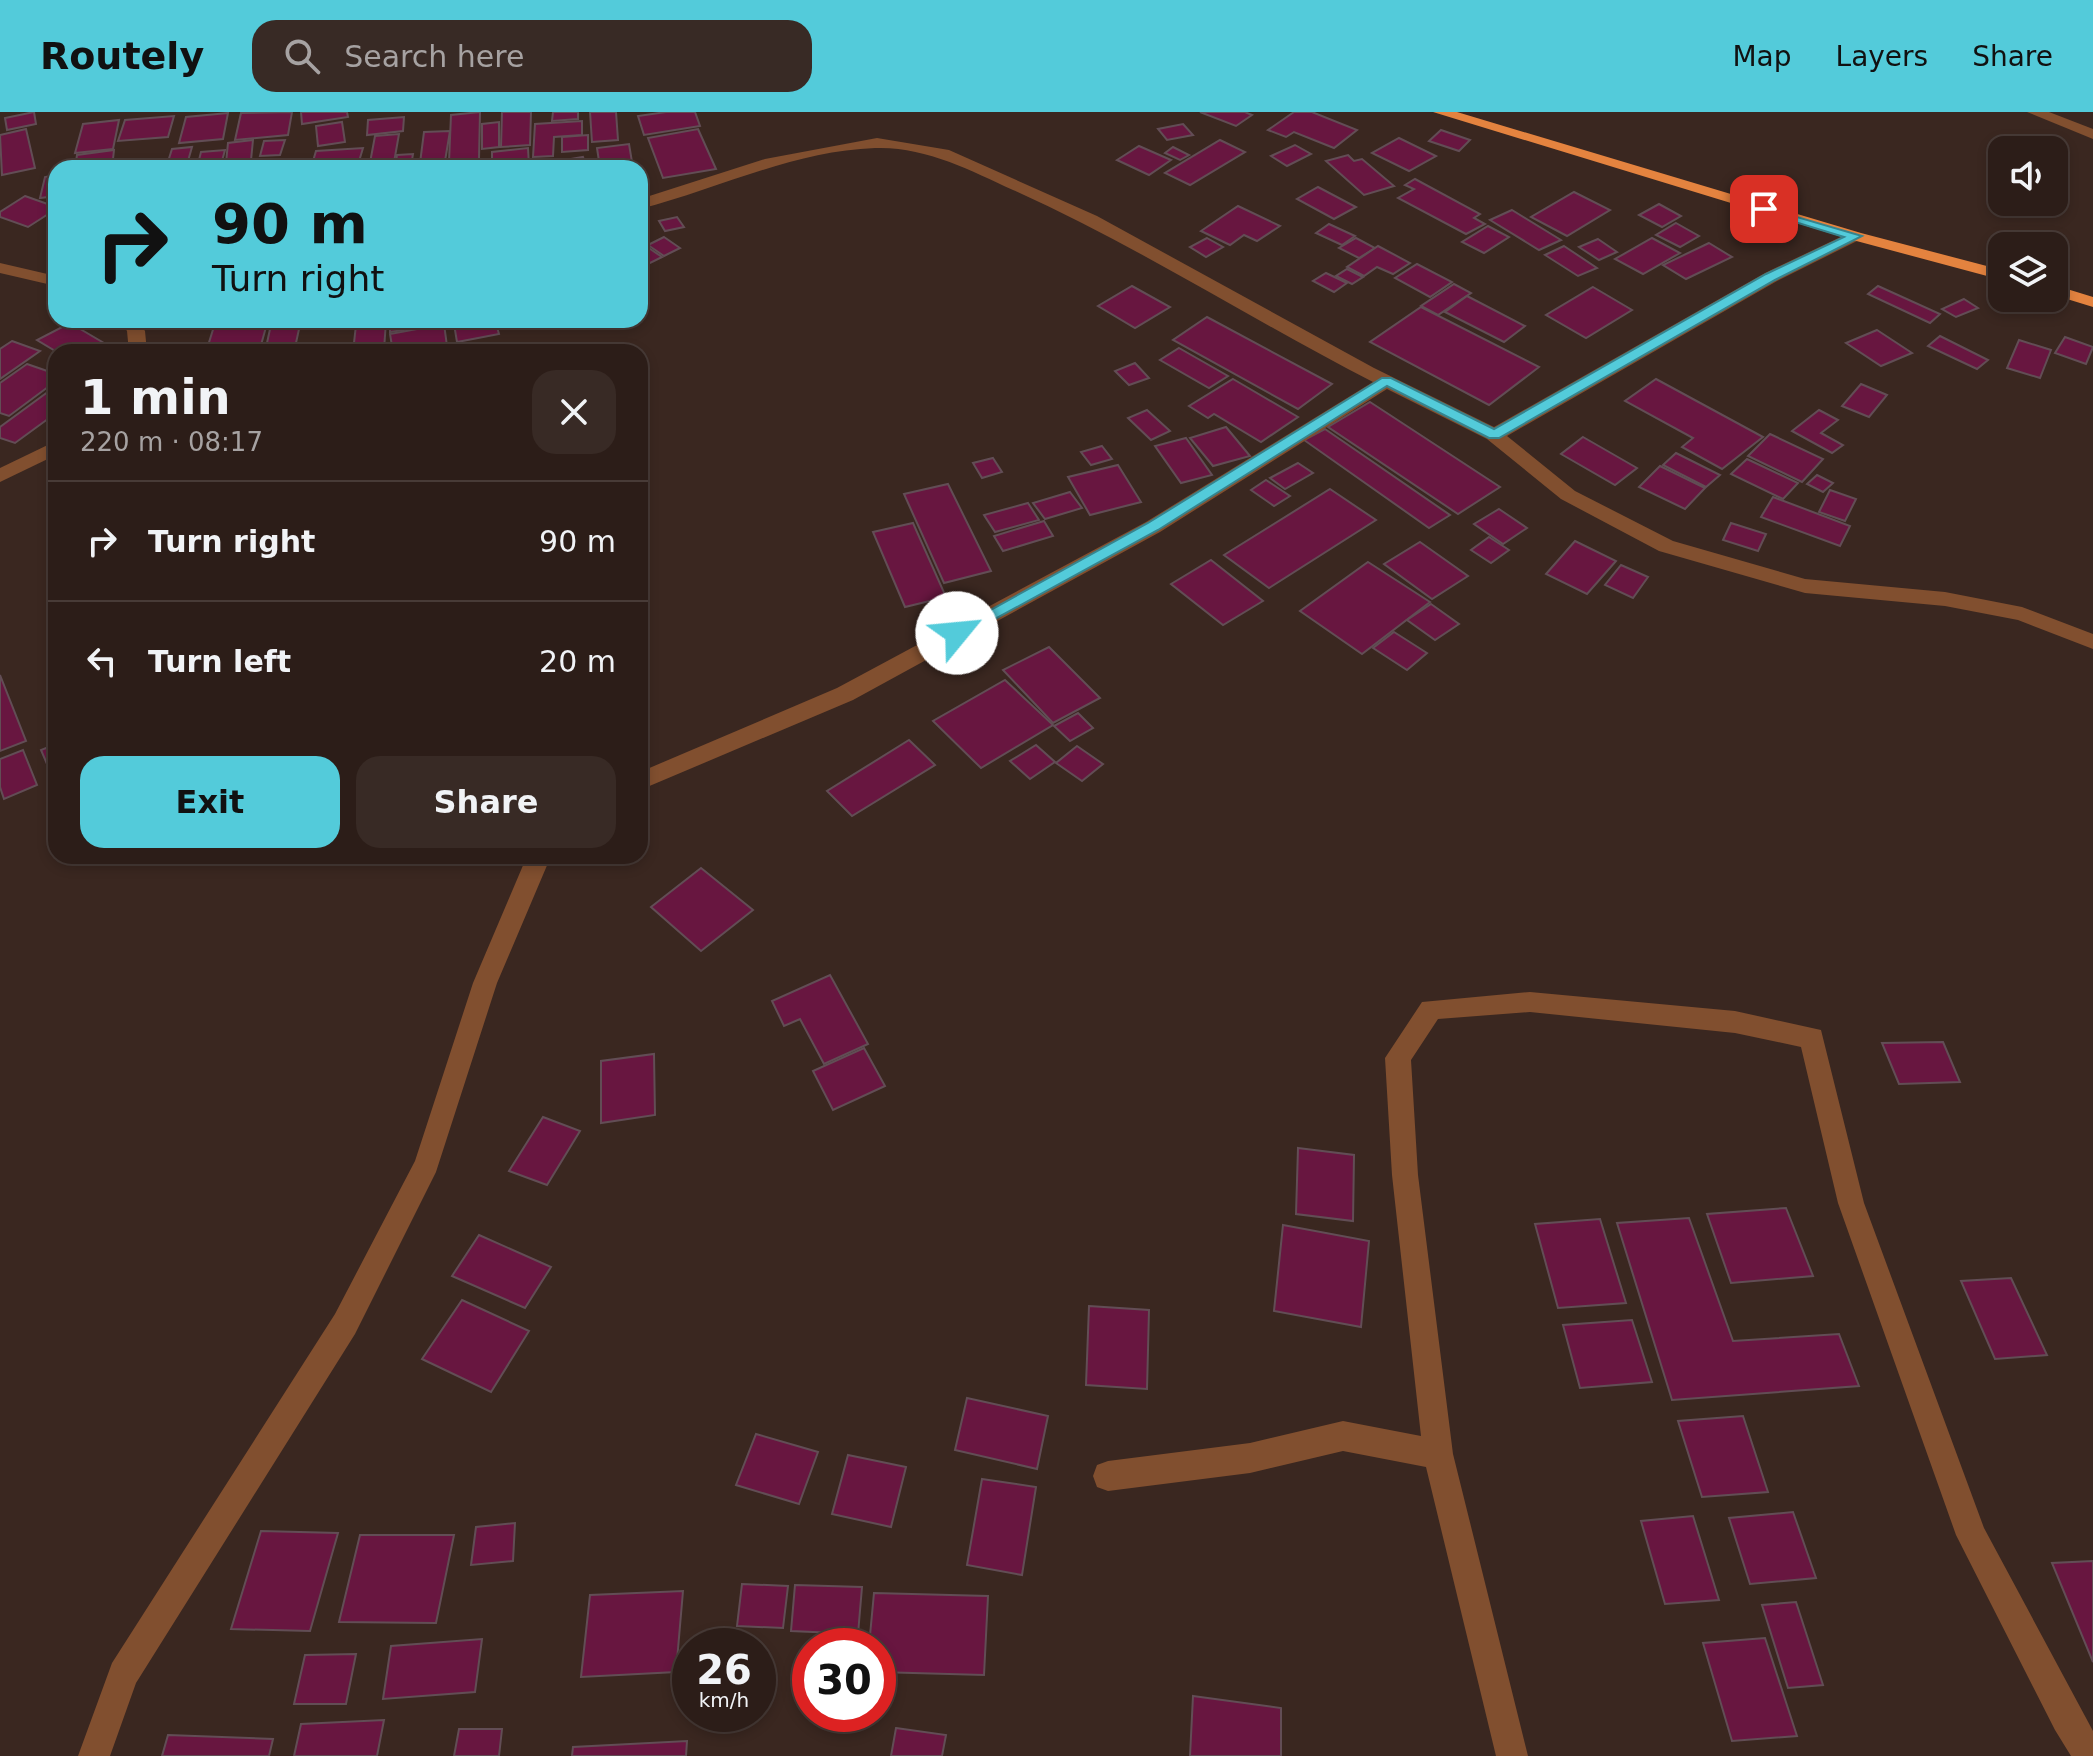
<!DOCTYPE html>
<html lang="en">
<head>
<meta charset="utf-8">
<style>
	:root { --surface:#2c1d18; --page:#382a25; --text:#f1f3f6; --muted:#a6a2a2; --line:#483b37; --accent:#53cbda }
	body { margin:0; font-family:"DejaVu Sans",sans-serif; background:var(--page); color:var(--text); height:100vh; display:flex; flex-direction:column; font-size:30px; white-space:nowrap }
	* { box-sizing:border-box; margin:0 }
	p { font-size:26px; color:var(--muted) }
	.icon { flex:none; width:44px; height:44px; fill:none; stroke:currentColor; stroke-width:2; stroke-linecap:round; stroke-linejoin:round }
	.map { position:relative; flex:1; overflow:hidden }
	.side { position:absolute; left:48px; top:232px; width:600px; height:520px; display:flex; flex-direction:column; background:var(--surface); border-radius:24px; box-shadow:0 4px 12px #0003,0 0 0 2px var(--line) }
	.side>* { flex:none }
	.guide { position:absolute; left:48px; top:48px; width:600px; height:168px; border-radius:24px; box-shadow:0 4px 12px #0003,0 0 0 2px var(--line); background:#53cbda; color:#111; overflow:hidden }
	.fabs { position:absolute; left:1988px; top:24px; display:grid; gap:16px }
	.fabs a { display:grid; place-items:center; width:80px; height:80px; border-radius:16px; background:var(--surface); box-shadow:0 4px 12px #0003,0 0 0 2px var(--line); font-size:40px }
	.speed { position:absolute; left:672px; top:1516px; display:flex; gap:16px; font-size:40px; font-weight:700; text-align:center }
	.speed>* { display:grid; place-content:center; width:104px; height:104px; border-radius:50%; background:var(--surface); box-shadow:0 4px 12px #0003,0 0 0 2px var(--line); line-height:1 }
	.speed small { font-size:20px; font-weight:400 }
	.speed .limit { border:12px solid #d22; background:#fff; color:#111 }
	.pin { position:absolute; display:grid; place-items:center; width:68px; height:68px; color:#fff; margin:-34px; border-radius:16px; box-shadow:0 4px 12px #0006 }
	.me { position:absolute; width:88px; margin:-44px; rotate:62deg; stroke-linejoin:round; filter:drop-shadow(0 0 6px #0008) }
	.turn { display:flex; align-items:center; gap:28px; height:168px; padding:0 32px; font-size:36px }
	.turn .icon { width:104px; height:104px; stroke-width:2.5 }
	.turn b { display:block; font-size:56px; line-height:68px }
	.round { display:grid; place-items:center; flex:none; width:84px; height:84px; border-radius:24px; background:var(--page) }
	.overview { display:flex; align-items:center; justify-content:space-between; height:136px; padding:0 32px }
	h1 { font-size:48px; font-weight:700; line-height:60px }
	.button { display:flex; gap:16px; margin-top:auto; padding:16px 32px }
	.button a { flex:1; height:92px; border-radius:24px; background:var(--accent); color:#111; font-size:32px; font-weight:700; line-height:92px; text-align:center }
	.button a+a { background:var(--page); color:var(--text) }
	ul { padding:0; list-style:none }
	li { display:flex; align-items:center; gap:24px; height:120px; padding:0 32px; border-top:2px solid var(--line) }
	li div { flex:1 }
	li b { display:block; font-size:30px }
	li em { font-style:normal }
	header { display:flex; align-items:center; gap:48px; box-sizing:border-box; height:112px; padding:0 40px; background:var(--accent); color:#111 }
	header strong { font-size:38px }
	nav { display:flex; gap:44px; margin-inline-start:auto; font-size:28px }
	.search { width:560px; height:72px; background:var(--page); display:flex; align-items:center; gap:20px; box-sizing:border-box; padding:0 28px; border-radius:24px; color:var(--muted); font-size:30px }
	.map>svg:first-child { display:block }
	.building { fill:#681640; stroke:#624d55; stroke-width:2 }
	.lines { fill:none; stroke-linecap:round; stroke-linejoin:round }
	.street { fill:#814f2f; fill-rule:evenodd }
	.highway { fill:#e4833f; fill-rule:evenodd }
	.route { fill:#53cbda; stroke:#36848e; stroke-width:2 }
</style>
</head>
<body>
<header>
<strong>Routely</strong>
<div class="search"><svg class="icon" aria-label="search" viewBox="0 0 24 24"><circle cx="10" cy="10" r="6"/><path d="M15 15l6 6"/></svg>Search here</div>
<nav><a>Map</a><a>Layers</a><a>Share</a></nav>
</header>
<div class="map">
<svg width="2093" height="1644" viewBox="0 0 2093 1644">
	<rect width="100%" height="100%" fill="#3a2720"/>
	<!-- building -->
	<g class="building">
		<polygon points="34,0 36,12 7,18 5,6"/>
		<polygon points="292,0 288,23 235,28 241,1"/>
		<polygon points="301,0 347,0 348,5 302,12"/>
		<polygon points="480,0 479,47 449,50 451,3"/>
		<polygon points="502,0 531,0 530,33 501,35"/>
		<polygon points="553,0 578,0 578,7 552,9"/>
		<polygon points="590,0 616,0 618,28 592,30"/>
		<polygon points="666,0 695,0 700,14 644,23 638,4"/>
		<polygon points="1200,0 1245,0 1252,3 1236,14"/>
		<polygon points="1294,0 1312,0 1357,18 1334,36 1294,20 1286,25 1268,18"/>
		<polygon points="228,1 223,27 179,31 186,5"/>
		<polygon points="174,4 168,25 118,29 125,8"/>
		<polygon points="404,5 403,19 367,23 368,8"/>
		<polygon points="119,8 113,37 75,41 83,12"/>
		<polygon points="582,9 582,23 554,25 553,44 533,45 535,12"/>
		<polygon points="342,10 345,30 318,34 316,14"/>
		<polygon points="499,10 499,35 482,37 482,12"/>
		<polygon points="1183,12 1193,23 1167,28 1158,17"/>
		<polygon points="26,17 35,56 2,63 0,23"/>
		<polygon points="698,17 716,57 663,66 648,26"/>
		<polygon points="1441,18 1470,28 1459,39 1429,29"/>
		<polygon points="450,19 445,49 420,51 424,20"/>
		<polygon points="399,22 393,56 369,56 375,24"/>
		<polygon points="588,23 588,38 562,40 562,25"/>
		<polygon points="1399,26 1436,44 1409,59 1372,41"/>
		<polygon points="253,28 251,48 226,51 228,31"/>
		<polygon points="285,28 280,43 260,44 264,29"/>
		<polygon points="1220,28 1245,40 1190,73 1165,61"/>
		<polygon points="629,32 633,56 600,56 597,36"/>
		<polygon points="1295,33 1311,42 1287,54 1271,44"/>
		<polygon points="1139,34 1171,48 1149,63 1117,48"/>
		<polygon points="192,35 186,56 166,56 172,37"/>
		<polygon points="1173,35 1189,43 1180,48 1165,41"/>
		<polygon points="363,36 357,56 311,56 316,39"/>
		<polygon points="528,36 529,54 480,56 480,51 492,49 492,40"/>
		<polygon points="114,38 112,56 75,56 77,43"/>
		<polygon points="225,38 220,56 197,56 201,40"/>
		<polygon points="413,42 411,54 395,55 397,43"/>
		<polygon points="1348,43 1354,49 1362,47 1394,74 1364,83 1326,49"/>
		<polygon points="583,45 587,56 537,56 536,53"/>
		<polygon points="475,49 475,56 416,56 416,55"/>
		<polygon points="56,63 56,84 40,86 45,65"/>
		<polygon points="1415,67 1480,102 1474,106 1485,112 1466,122 1398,86 1414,77 1405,73"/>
		<polygon points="1318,75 1356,95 1334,107 1297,87"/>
		<polygon points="1574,80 1610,98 1567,124 1531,105"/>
		<polygon points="25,84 56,95 56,97 28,115 0,105 0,100"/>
		<polygon points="1659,92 1681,104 1662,115 1639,103"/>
		<polygon points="1238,94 1280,114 1257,129 1244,123 1230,133 1201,119"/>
		<polygon points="1512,98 1561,128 1539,138 1490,108"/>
		<polygon points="677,105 684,115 665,119 659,109"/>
		<polygon points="1676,111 1699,124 1680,135 1656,123"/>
		<polygon points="1329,112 1355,124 1342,133 1316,121"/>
		<polygon points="1488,114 1509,125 1484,141 1462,130"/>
		<polygon points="664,125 680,136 664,144 648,133"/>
		<polygon points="1207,126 1223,135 1206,145 1190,135"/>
		<polygon points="1356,126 1375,136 1359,146 1339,136"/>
		<polygon points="1652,126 1680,141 1643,162 1615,147"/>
		<polygon points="1598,127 1617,140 1599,148 1579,135"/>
		<polygon points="640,130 662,145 640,156"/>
		<polygon points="1709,131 1732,145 1686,167 1663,153"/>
		<polygon points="1378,134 1410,151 1393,162 1377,155 1364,164 1347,155"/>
		<polygon points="1564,134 1597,156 1578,164 1545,143"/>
		<polygon points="1417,152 1452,170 1430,185 1395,166"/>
		<polygon points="1347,157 1363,165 1352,172 1336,164"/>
		<polygon points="1326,161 1347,171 1334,180 1313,169"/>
		<polygon points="1454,172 1471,181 1438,203 1421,194"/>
		<polygon points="1132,174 1170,195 1135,216 1098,194"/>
		<polygon points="1878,174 1940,202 1930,211 1868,182"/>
		<polygon points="1593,175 1632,198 1586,226 1546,203"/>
		<polygon points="1467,184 1525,214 1504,230 1445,200"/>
		<polygon points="1964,187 1978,196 1956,205 1942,197"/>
		<polygon points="1421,195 1539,255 1489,293 1370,230"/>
		<polygon points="1207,205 1332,272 1298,297 1173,228"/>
		<polygon points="216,208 268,208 259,240 206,240"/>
		<polygon points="272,208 301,208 294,240 265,240"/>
		<polygon points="390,208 435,208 436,213 390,220"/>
		<polygon points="475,208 495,208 499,222 457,230 454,212"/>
		<polygon points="386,210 384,237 353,240 356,213"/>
		<polygon points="70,211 114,237 108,240 57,240 37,228"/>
		<polygon points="444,212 447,234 393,240 390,222"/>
		<polygon points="1877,218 1912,241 1881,254 1846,231"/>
		<polygon points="1940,224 1988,248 1977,257 1928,234"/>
		<polygon points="2065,225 2093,235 2086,252 2055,241"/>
		<polygon points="2019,228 2051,238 2040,266 2007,256"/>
		<polygon points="12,229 40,239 0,267 0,237"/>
		<polygon points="1179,236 1228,264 1209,276 1160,248"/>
		<polygon points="1135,251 1149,266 1129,273 1115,259"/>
		<polygon points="27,252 56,262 56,269 9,304 0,301 0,271"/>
		<polygon points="1233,267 1298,305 1261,330 1214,302 1208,306 1189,294"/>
		<polygon points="1656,267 1763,325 1722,357 1682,335 1693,326 1625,289"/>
		<polygon points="1861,272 1887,283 1869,305 1842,294"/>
		<polygon points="56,274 56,301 15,331 0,326 0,315"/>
		<polygon points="1370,290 1500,375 1458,402 1328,315"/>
		<polygon points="1147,298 1170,319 1151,328 1128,306"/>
		<polygon points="1819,298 1838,308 1821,321 1843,333 1832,341 1792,319"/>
		<polygon points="1226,315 1250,344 1213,354 1190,326"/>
		<polygon points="1325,317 1450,403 1429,416 1304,328"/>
		<polygon points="1770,322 1823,347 1802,370 1748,344"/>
		<polygon points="1583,325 1637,356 1615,373 1561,342"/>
		<polygon points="1186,326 1212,363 1181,371 1155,334"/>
		<polygon points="1102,334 1112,347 1091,353 1081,340"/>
		<polygon points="1676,341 1720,363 1706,375 1663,353"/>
		<polygon points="993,346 1002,360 982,366 973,351"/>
		<polygon points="1747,347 1798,371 1783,387 1731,362"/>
		<polygon points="1298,351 1313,361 1285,377 1270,366"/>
		<polygon points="1118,353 1141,390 1090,403 1068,365"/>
		<polygon points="1660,354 1705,376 1685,397 1639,375"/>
		<polygon points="1817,363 1833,371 1823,380 1807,372"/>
		<polygon points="1266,368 1290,384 1274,394 1251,378"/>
		<polygon points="948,372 991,459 944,471 904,382"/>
		<polygon points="1330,377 1376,408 1269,476 1224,443"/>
		<polygon points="1830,378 1856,387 1845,409 1819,400"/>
		<polygon points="1070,380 1082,396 1045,407 1033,391"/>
		<polygon points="1773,385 1850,414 1840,434 1761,405"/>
		<polygon points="1028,391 1039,408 995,420 984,403"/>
		<polygon points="1499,397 1527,416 1503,432 1474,412"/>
		<polygon points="1044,409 1053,424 1003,439 994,424"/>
		<polygon points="913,411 946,485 905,495 873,420"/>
		<polygon points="1731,411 1766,422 1758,439 1723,428"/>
		<polygon points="1489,425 1509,438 1491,451 1471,438"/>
		<polygon points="1575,429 1616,449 1587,482 1546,462"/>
		<polygon points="1420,430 1468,464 1432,487 1384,452"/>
		<polygon points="1211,448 1263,489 1223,513 1171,472"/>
		<polygon points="1368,450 1430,490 1362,542 1300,499"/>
		<polygon points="1621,453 1648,465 1633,486 1605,473"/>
		<polygon points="1431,492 1459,512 1435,528 1407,508"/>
		<polygon points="1394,520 1427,541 1407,558 1373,536"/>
		<polygon points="1049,535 1100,586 1053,611 1003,558"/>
		<polygon points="0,563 26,629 0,639"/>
		<polygon points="1005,568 1053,613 981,656 933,609"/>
		<polygon points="1078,601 1093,616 1070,629 1054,614"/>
		<polygon points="909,628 935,653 852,704 827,679"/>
		<polygon points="56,632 56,673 41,638"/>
		<polygon points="1036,633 1055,650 1030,667 1010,649"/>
		<polygon points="1077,634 1103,652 1082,669 1056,651"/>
		<polygon points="23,638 37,673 4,687 0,675 0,647"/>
		<polygon points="701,756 753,798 701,839 651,795"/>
		<polygon points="830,863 868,932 824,952 800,907 784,914 772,889"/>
		<polygon points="1943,930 1960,970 1899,972 1882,931"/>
		<polygon points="864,936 885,974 833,998 813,959"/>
		<polygon points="654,942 655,1003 601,1011 601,949"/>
		<polygon points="543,1005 580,1019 547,1073 509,1059"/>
		<polygon points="1298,1036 1354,1043 1353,1109 1296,1102"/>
		<polygon points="1786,1096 1813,1164 1731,1171 1707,1102"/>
		<polygon points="1689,1106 1733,1229 1839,1222 1859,1274 1672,1288 1617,1111"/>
		<polygon points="1600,1107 1626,1191 1558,1196 1535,1112"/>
		<polygon points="1283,1113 1369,1129 1361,1215 1274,1199"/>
		<polygon points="479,1123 551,1155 525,1196 452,1164"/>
		<polygon points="2011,1166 2047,1243 1995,1247 1961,1169"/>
		<polygon points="462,1188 529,1219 491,1280 422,1247"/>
		<polygon points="1089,1194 1149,1198 1147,1277 1086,1273"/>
		<polygon points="1632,1208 1652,1270 1580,1276 1563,1213"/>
		<polygon points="967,1286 1048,1304 1037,1357 955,1338"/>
		<polygon points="1743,1304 1768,1380 1702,1385 1678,1309"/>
		<polygon points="756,1322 818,1340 799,1392 736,1373"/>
		<polygon points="848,1343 906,1355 891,1415 832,1402"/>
		<polygon points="982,1367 1036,1375 1022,1463 967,1453"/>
		<polygon points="1793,1400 1816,1466 1750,1472 1729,1406"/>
		<polygon points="1693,1404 1719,1488 1665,1492 1641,1409"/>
		<polygon points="515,1411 513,1449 471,1453 476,1415"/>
		<polygon points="261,1419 338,1421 310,1519 231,1517"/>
		<polygon points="360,1423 454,1423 436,1511 339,1510"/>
		<polygon points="2093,1449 2093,1550 2052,1451"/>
		<polygon points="742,1472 788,1474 783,1516 737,1514"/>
		<polygon points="795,1473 862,1475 858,1522 791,1519"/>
		<polygon points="683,1479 676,1560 581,1565 590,1483"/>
		<polygon points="874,1481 988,1484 984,1563 878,1560 878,1534 869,1534"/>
		<polygon points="1796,1490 1823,1573 1788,1576 1762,1493"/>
		<polygon points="1765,1526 1797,1624 1732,1629 1703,1531"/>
		<polygon points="482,1527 475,1580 383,1587 391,1534"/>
		<polygon points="356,1542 346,1592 294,1592 305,1543"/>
		<polygon points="1193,1584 1281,1596 1281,1644 1190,1644"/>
		<polygon points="384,1608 377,1644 294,1644 301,1612"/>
		<polygon points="896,1616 946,1623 942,1644 891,1644"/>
		<polygon points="459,1617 502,1617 499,1644 454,1644"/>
		<polygon points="168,1623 273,1627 269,1644 162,1644"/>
		<polygon points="687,1629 686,1644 572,1644 573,1635"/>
	</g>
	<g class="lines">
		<!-- street -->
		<g class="street">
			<polygon points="2027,0 2049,0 2093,17 2093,27"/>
			<path d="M 877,26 L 949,38 L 1097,104 L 1374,256 L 1494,315 L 1765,161 L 1849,121 L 1861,121 L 1861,127 L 1777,169 L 1507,324 L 1575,379 L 1673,429 L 1805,467 L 1945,480 L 2022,495 L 2093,522 L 2093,537 L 2018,508 L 1945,494 L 1805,481 L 1659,439 L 1561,387 L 1487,327 L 1387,277 L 1160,420 L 853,588 L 640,678 L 640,660 L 837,576 L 1146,410 L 1373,270 C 1252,208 1138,134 1013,78 C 970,58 924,34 875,36 C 793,39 718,77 640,97 L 640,87 L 765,47 Z"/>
			<polygon points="0,151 56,164 56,174 0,161"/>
			<polygon points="119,208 137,208 145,219 147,240 129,240 127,219"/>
			<polygon points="56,329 56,343 0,370 0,356"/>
			<polygon points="527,744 551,744 497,871 436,1060 355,1222 136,1571 110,1644 78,1644 112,1551 335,1202 415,1049 473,871"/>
			<polygon points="1530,880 1735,899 1821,918 1864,1091 1984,1416 2093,1619 2093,1644 2071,1644 2055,1618 1956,1423 1838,1091 1801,935 1735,921 1530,900 1438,907 1411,948 1418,1063 1453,1342 1528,1644 1496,1644 1426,1355 1343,1339 1250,1361 1108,1379 1097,1375 1093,1364 1097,1353 1108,1349 1250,1331 1343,1309 1421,1324 1392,1063 1385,946 1422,890"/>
		</g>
		<!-- highway -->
		<g class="highway">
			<polygon points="1433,0 1457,0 1861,121 2002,158 2002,168 1849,127"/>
			<polygon points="2054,173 2093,185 2093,195 2054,183"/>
		</g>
	</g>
	<!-- route -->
	<polygon class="route" points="1759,94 1862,124 1775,168 1499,326 1489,326 1387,274 1158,418 962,525 957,527 949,521 1148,411 1382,266 1391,266 1494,317 1766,162 1844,125 1759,99"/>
</svg>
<div class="fabs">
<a><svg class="icon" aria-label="sound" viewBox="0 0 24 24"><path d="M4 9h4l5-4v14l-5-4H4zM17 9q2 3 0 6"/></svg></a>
<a><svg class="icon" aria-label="layers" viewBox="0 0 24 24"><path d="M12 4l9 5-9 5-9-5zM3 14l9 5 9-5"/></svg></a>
</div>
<div class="speed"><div>26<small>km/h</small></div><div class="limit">30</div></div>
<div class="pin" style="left:1764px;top:97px;background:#d93025"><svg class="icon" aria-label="arrive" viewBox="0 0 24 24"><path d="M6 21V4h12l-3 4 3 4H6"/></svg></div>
<svg class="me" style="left:957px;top:521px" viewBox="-20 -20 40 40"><circle r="19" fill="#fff"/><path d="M0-13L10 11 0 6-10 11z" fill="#53cbda"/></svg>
<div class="guide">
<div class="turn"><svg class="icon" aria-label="right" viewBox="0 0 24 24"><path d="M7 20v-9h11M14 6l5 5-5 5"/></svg><div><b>90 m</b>Turn right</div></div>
</div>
<section class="side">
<div class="overview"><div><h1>1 min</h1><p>220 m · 08:17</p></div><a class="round"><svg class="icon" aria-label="close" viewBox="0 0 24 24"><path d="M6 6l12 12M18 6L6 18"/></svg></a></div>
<ul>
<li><svg class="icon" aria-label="right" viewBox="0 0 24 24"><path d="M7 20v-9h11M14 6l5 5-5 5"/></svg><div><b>Turn right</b></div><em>90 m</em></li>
<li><svg class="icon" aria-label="left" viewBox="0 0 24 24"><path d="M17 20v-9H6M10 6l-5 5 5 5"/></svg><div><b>Turn left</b></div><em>20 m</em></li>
</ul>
<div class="button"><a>Exit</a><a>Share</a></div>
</section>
</div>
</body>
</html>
